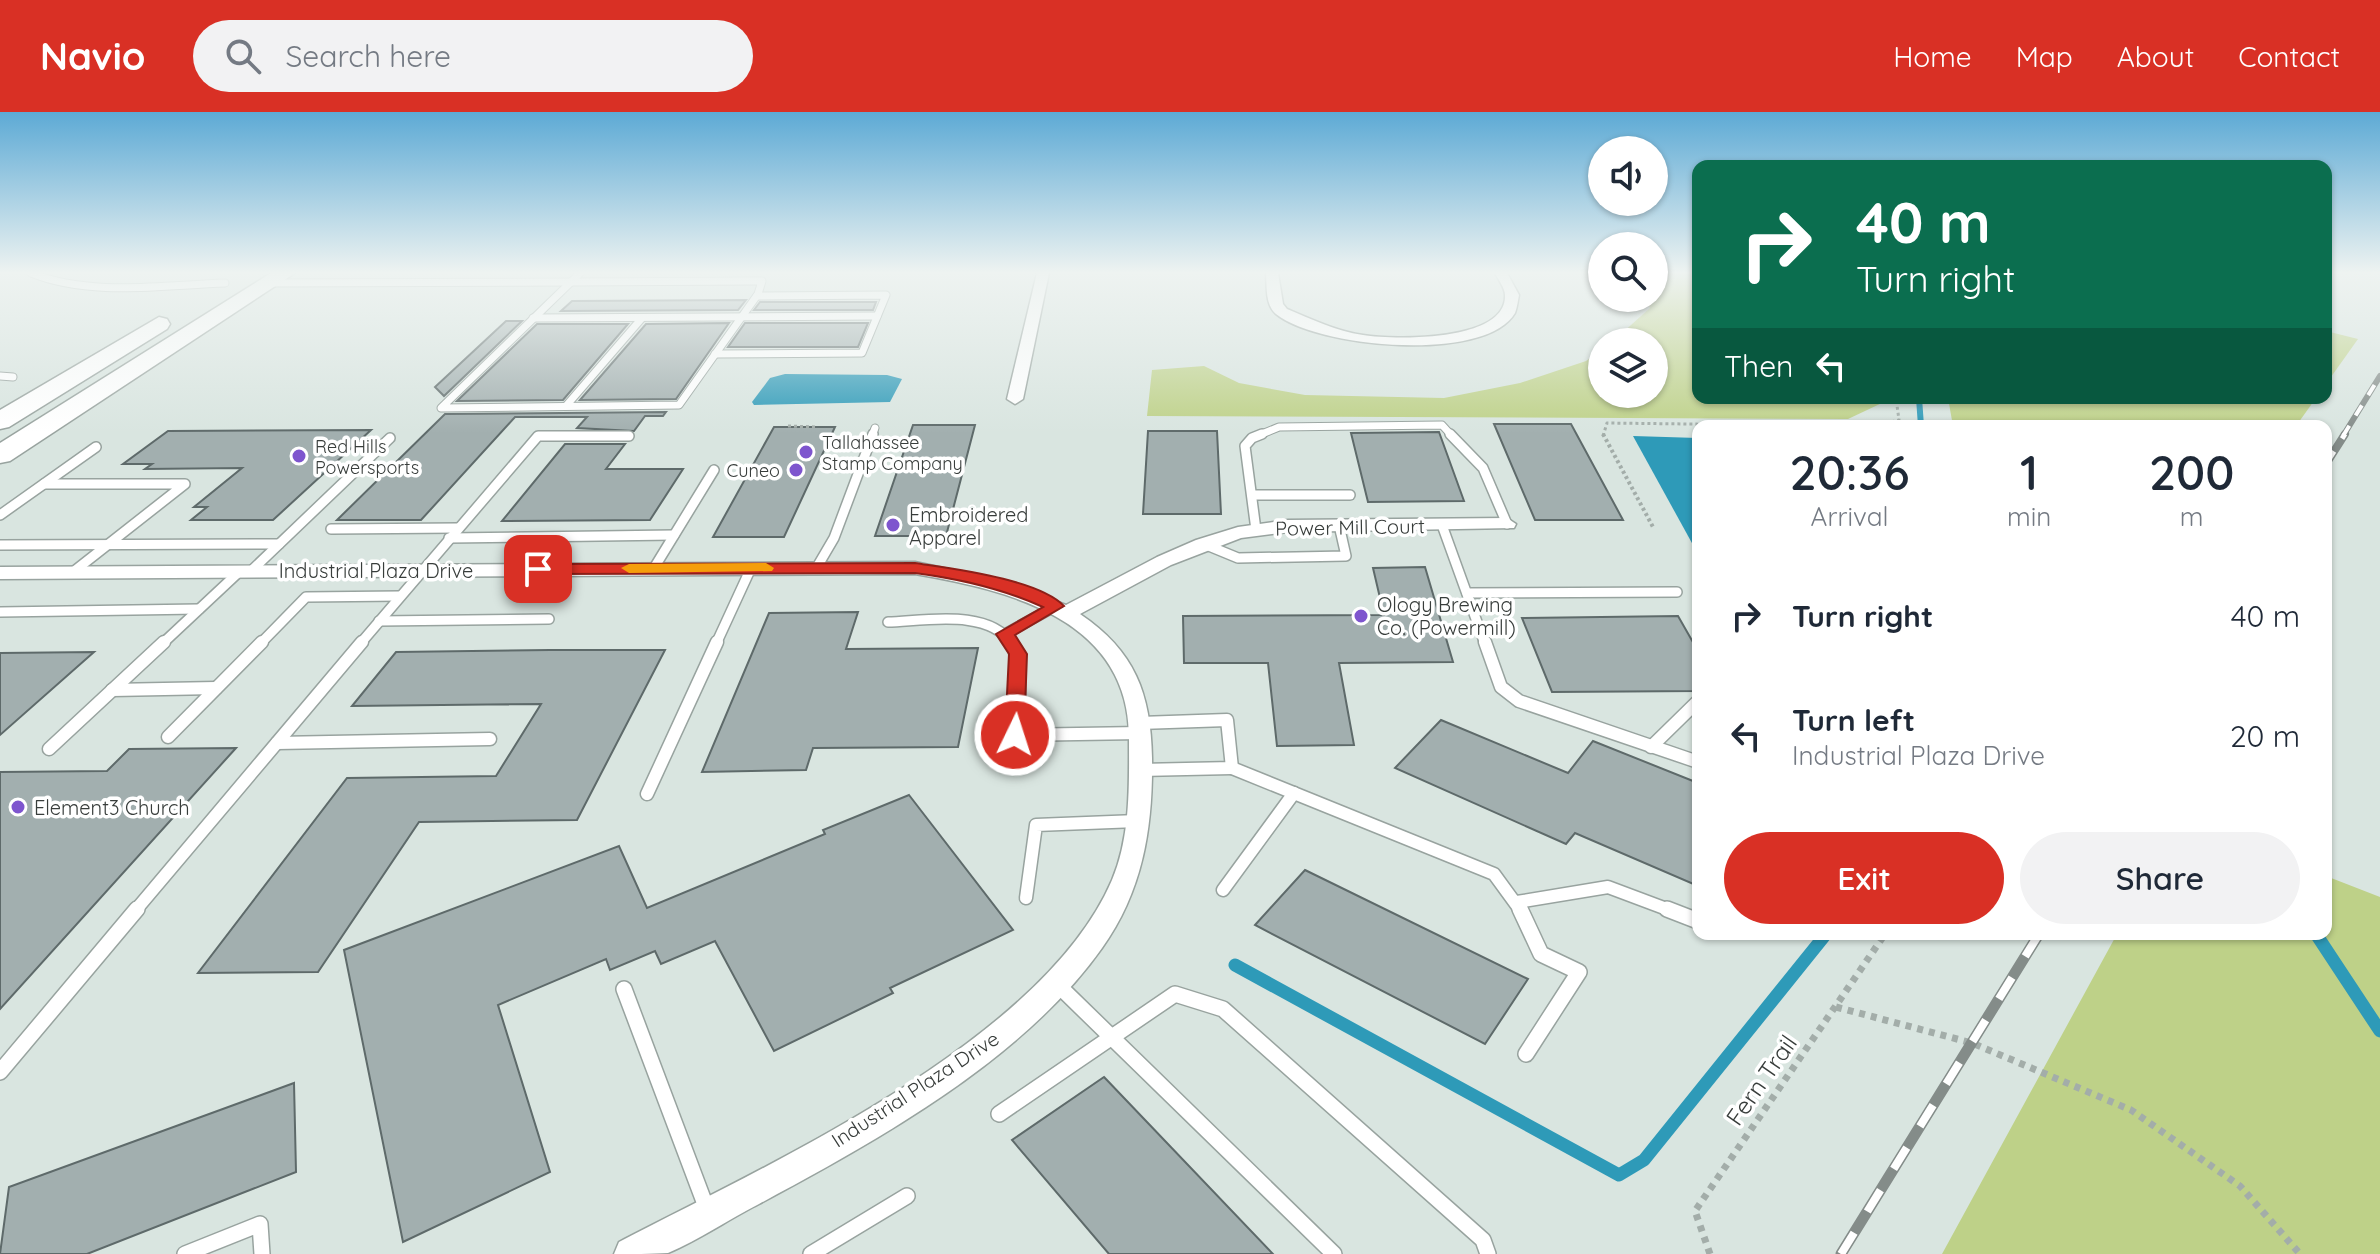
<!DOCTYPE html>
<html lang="en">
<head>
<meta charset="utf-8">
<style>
	:root { --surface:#fff; --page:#f2f2f3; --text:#1f2937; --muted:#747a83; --accent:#d93025 }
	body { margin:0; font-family:Quicksand,sans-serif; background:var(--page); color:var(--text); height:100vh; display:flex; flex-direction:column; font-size:30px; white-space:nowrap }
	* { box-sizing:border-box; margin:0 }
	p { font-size:26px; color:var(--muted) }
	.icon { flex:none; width:44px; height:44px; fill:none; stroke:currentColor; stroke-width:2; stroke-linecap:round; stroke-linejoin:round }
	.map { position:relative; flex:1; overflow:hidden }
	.drawer { position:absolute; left:1692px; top:308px; width:640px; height:520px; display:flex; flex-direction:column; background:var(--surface); border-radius:16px; box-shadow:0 2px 6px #0004 }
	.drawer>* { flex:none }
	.top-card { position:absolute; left:1692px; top:48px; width:640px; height:244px; border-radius:16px; box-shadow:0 2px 6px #0004; background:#0b6e4f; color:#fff; overflow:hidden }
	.buttons { position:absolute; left:1588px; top:24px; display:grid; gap:16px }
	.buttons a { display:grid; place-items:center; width:80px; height:80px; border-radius:50%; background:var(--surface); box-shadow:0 2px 6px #0004; font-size:40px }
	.pin { position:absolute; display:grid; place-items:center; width:68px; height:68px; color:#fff; margin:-34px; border-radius:16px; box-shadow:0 4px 12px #0006 }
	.me { position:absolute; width:88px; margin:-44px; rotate:4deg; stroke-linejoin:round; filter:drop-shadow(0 0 6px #0008) }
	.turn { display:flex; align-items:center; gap:28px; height:168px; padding:0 32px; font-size:36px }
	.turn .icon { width:104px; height:104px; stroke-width:2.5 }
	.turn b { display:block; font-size:56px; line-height:68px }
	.then { display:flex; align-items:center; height:76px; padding:0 32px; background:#0003; gap:16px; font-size:30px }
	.eta { display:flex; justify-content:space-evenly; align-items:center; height:136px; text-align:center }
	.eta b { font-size:48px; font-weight:600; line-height:56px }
	.cta { display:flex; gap:16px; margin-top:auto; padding:16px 32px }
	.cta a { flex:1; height:92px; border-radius:48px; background:var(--accent); color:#fff; font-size:32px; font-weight:600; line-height:92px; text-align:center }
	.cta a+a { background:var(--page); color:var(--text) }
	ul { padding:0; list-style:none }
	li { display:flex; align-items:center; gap:24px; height:120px; padding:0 32px }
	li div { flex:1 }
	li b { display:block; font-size:30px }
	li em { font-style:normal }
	header { display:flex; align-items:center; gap:48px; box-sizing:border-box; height:112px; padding:0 40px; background:var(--accent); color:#fff }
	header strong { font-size:38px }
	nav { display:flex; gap:44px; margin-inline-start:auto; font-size:28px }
	.search { width:560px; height:72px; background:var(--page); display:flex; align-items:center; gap:20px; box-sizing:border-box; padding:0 28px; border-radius:44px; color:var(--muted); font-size:30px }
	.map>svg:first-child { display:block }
	.green { fill:#bed188 }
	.water { fill:#2e9ab8 }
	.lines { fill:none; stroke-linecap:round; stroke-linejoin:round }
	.stream-far1 { stroke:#2e9ab8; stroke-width:6 }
	.stream { stroke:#2e9ab8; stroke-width:13 }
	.building { fill:#a2afaf; stroke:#5e6a6a; stroke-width:2 }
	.lane-far3-casing { stroke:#98a39f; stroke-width:9 }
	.lane-far2-casing { stroke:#98a39f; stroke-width:12 }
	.lane-far1-casing { stroke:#98a39f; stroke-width:15 }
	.lane-casing { stroke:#98a39f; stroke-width:18 }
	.street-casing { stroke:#98a39f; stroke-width:3 }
	.primary-casing { stroke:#98a39f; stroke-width:3 }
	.path-far2 { stroke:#a3ada9; stroke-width:3; stroke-dasharray:3 3; stroke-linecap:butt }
	.path-far1 { stroke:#a3ada9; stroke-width:4; stroke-dasharray:3 3; stroke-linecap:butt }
	.path { stroke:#a3ada9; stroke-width:7; stroke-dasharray:6 6; stroke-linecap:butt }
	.lane-far3 { stroke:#fff; stroke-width:7 }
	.lane-far2 { stroke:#fff; stroke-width:9 }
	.lane-far1 { stroke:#fff; stroke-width:12 }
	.lane { stroke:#fff; stroke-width:15 }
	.street { fill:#fff; fill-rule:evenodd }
	.primary { fill:#fff; fill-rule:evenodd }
	.rail-far2-casing { stroke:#848c89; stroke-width:6 }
	.rail-far1-casing { stroke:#848c89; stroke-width:8 }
	.rail-casing { stroke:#848c89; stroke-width:11 }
	.rail-far2 { stroke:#fff; stroke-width:4; stroke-dasharray:12; stroke-linecap:butt }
	.rail-far1 { stroke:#fff; stroke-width:5; stroke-dasharray:15; stroke-linecap:butt }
	.rail { stroke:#fff; stroke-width:8; stroke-dasharray:25; stroke-linecap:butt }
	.route { fill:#d93025; stroke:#8d1f18; stroke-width:2 }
	.slow { fill:#f59e0b }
	.poi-dot { fill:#7e55ce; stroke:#fff; stroke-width:3 }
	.labels { text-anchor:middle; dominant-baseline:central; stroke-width:7; stroke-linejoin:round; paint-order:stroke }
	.far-poi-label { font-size:18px; fill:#383d3b; stroke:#fff; text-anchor:start }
	.poi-label { font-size:20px; fill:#383d3b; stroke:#fff; text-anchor:start }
	.street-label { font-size:20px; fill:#383d3b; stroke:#fff }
	.near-street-label { font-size:24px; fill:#383d3b; stroke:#fff }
</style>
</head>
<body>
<header>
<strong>Navio</strong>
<div class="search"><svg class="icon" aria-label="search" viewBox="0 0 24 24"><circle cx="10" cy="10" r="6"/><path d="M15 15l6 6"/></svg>Search here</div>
<nav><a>Home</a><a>Map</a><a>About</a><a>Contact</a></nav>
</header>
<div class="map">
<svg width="2380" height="1142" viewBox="0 0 2380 1142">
	<rect width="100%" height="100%" fill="#d9e5e0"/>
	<!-- green -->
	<g class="green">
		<polygon points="1654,161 1698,161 1698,286 1882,286 1882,291 1848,307 1147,304 1152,258 1204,254 1239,271 1305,283 1444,286 1520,271 1586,249 1602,237 1602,282 1654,282 1654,230 1612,230 1650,196 1646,186 1654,186"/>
		<polygon points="2326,219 2358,227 2326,272"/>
		<polygon points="1948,286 2316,286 2296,314 1953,314"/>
		<polygon points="2326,764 2380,785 2380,1142 1942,1142 2117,822 2326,822"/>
	</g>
	<!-- water -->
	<g class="water">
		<polygon points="785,262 887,263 902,267 890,290 754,293 752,290 770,266"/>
		<polygon points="1633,324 1698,326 1698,442"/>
	</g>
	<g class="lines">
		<!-- stream-far1 -->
		<polyline class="stream-far1" points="1919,286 1921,314"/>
		<!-- stream -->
		<g class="stream">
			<polyline points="2316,822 2380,919"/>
			<polyline points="1235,853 1619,1063 1644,1048 1826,822"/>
		</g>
	</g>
	<!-- building -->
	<g class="building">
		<polygon points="746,188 738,198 561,199 572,189"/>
		<polygon points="760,190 876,190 873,198 754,198"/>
		<polygon points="506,209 522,209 444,284 435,275"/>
		<polygon points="729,211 676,287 580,288 646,212"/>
		<polygon points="745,211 868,211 858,235 728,235"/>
		<polygon points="537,212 628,212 563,288 457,289"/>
		<polygon points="666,300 663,304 645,304 634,319 577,316 587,305 515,305 421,408 337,408 445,302"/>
		<polygon points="1494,312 1571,312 1623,408 1535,408"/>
		<polygon points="913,313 975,313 946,424 875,424"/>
		<polygon points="774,315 835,315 784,425 713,425"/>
		<polygon points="371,318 273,408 191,408 207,395 194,395 242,356 145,357 152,352 123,352 168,319"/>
		<polygon points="1148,319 1217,319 1221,402 1143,402"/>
		<polygon points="1439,320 1464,389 1368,390 1351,321"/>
		<polygon points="565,332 625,332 606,357 683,357 650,408 502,409"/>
		<polygon points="1425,455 1453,550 1339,551 1354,633 1277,634 1268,551 1184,551 1183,504 1384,503 1373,456"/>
		<polygon points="858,500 846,537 978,536 958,635 813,636 806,658 702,660 769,501"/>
		<polygon points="1678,504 1698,539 1698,579 1552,580 1522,506"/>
		<polygon points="550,538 665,538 577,708 419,710 318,860 198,861 347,666 496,664 541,592 352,594 396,540"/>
		<polygon points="94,540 0,623 0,541"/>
		<polygon points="1441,608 1568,661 1593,629 1698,671 1698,774 1575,721 1566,732 1395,656"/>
		<polygon points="236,636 0,897 0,660 107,659 129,637"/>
		<polygon points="909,683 1013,818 890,876 893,881 774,939 715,829 661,852 655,839 610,858 606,847 498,893 550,1060 403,1130 344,838 619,734 647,796 825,722 823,718"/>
		<polygon points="1305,758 1528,867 1485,932 1255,813"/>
		<polygon points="1104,965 1273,1142 1109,1142 1012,1028"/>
		<polygon points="294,971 296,1060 87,1142 0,1142 9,1075"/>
	</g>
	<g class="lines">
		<defs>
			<g id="lane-far3">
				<path d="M 31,161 C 91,185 162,173 225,171"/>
				<polygon points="753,169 762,169 758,182 679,293 441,296 571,170"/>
				<polyline points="571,170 580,161"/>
				<polyline points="269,171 571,170"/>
				<polyline points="533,206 877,204"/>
				<polyline points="715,242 862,241 886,183 757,184"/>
				<polyline points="0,264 13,265"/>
				<polyline points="566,294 642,206"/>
				<polyline points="872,324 875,316"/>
				<polyline points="1257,324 1279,315 1442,313 1452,324"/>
			</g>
			<g id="lane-far2">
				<polyline points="1450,322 1483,356 1507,412"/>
				<polyline points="44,372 185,372 73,460"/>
				<polyline points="1252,383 1350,383"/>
				<polyline points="0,403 96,335"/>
				<polyline points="1442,413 1485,532"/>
				<polyline points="331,417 458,416"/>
				<polyline points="1256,418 1245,334 1252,326 1262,322"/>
				<polyline points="449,426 674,423"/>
				<polyline points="1204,432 1238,446 1346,444 1339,413"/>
				<polyline points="0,433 279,432"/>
				<polyline points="817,455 834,426 873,322"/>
				<polyline points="654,456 714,358"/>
				<polyline points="251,459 390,326"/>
				<polyline points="1467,481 1677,480"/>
				<polyline points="0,500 199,497"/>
				<polyline points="379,509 549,507"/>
				<path d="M 888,510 C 924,509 989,496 1012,532"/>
				<polyline points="1005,522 1056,494"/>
				<polyline points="162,532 240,459"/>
				<polyline points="260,532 306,485 400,484"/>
				<polyline points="360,532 538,324 629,324"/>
				<polyline points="716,532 751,456"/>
			</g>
			<g id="lane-far1">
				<path d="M 1011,530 C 1025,559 1018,592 1015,623 L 1140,621"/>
				<polyline points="1485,530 1501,575 1519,589 1698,650"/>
				<polyline points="112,578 216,576"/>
				<polyline points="1140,611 1227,608 1232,656 1140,658"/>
				<polyline points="168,625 262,530"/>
				<polyline points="277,631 490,627"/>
				<polyline points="1651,635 1698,589"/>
				<polyline points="49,637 164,530"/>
				<polyline points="1232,656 1494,762 1521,799"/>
				<polyline points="647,682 717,530"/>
				<polyline points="1223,778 1294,681"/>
				<polyline points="1026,786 1036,713 1137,709"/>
				<polyline points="1517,790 1608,775 1672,799"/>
				<polyline points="135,799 362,530"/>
			</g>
			<g id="lane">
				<polyline points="1520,797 1541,842 1579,860 1526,942"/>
				<polyline points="1667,797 1698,809"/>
				<polyline points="1057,872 1334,1142"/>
				<polyline points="624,877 708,1100"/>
				<polyline points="0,960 137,797"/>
				<polyline points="999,1002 1175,882 1223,897 1483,1128 1488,1142"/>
				<polyline points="185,1142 260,1112 262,1142"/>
				<polyline points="811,1142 907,1084"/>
			</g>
			<g id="street">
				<polygon points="1037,161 1049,161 1023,287 1015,292 1007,287"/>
				<path d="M 1266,161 L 1278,161 L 1283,192 L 1287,197 C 1311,207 1336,219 1363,223 C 1394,228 1507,230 1505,183 C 1505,176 1498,167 1495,161 L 1507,161 L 1519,183 C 1518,188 1517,196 1515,201 C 1485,252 1316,235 1276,202 C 1265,193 1267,174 1266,161 Z"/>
				<path d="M 1507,406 L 1516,412 L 1514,416 L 1288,420 L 1241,426 L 1171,453 L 1080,502 C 1135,539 1151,582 1152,646 C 1153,715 1143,779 1102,836 C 1023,948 878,1028 759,1092 C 729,1107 699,1128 668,1141 C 653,1142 629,1142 614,1142 L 619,1130 C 769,1052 1043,929 1112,768 C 1131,724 1129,671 1129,624 C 1128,507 1009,478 915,462 L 0,467 L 0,455 L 915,450 L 996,467 L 1066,493 L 1157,445 L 1196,428 L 1238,415 L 1288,408 Z"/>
			</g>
			<g id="primary">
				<polygon points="271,161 295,161 10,349 0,351 0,331"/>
				<polygon points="159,205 167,207 170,212 167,217 9,315 0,317 0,298"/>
			</g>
		</defs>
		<!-- lane-far3 casing -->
		<use href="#lane-far3" class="lane-far3-casing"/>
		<!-- lane-far2 casing -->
		<use href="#lane-far2" class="lane-far2-casing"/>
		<!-- lane-far1 casing -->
		<use href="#lane-far1" class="lane-far1-casing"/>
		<!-- lane casing -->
		<use href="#lane" class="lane-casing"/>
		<!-- street casing -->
		<use href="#street" class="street-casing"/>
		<!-- primary casing -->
		<use href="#primary" class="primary-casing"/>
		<!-- path-far2 -->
		<g class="path-far2">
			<polyline points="788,314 817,315"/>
			<polyline points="1874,314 1899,308 1896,286"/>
			<polyline points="1603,324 1607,311 1850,314"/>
		</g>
		<!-- path-far1 -->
		<polyline class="path-far1" points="1603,322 1653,415"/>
		<!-- path -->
		<g class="path">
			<polyline points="1836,895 1972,931 2131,998 2240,1074 2300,1142"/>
			<polyline points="1710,1142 1695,1099 1885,822"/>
		</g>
		<!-- lane-far3 -->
		<use href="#lane-far3" class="lane-far3"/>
		<!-- lane-far2 -->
		<use href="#lane-far2" class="lane-far2"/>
		<!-- lane-far1 -->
		<use href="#lane-far1" class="lane-far1"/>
		<!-- lane -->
		<use href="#lane" class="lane"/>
		<!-- street -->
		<use href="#street" class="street"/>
		<!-- primary -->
		<use href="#primary" class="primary"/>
		<defs>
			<polyline id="rail-far2" points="2343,324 2380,264"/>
			<polyline id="rail-far1" points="2326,352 2345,322"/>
			<polyline id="rail" points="1841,1142 2039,822"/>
		</defs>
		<!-- rail-far2 casing -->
		<use href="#rail-far2" class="rail-far2-casing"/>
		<!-- rail-far1 casing -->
		<use href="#rail-far1" class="rail-far1-casing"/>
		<!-- rail casing -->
		<use href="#rail" class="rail-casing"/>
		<!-- rail-far2 -->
		<use href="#rail-far2" class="rail-far2"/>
		<!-- rail-far1 -->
		<use href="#rail-far1" class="rail-far1"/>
		<!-- rail -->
		<use href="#rail" class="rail"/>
	</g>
	<!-- sky -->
	<linearGradient id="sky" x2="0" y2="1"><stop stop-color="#5daad5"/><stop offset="0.5" stop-color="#eef3f1"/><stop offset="1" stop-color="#eef3f1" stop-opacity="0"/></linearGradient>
	<rect width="2380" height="321" fill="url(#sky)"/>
	<!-- route -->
	<path class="route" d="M 915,451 C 953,457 1038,467 1064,494 L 1015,523 L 1027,542 L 1024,623 L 1021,627 L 1008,627 L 1005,623 L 1009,542 L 996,522 L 1043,495 C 1001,476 960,467 915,461 L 538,462 L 530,457 L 538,452 Z"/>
	<!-- slow -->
	<polygon class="slow" points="766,451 774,456 772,459 629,461 621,456 629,452"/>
	<!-- markers -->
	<g class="poi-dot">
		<circle cx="806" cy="340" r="8"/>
		<circle cx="299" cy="344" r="8"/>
		<circle cx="796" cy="358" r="8"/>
		<circle cx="893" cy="413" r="8"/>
		<circle cx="1361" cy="504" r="8"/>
		<circle cx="18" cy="695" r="8"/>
	</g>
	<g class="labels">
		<!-- far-poi labels -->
		<g class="far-poi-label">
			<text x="822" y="330">Tallahassee<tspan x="822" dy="21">Stamp Company</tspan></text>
			<text x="315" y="334">Red Hills<tspan x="315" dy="21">Powersports</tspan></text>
			<text x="780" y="358" text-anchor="end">Cuneo</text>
		</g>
		<!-- poi labels -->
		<g class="poi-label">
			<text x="909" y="402">Embroidered<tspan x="909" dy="23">Apparel</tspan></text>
			<text x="1377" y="492">Ology Brewing<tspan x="1377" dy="23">Co. (Powermill)</tspan></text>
			<text x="34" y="695">Element3 Church</text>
		</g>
		<!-- street labels -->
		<g class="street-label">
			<text transform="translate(1350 415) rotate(-1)">Power Mill Court</text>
			<text x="376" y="458">Industrial Plaza Drive</text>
			<text transform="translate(915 977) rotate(-33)">Industrial Plaza Drive</text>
		</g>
		<!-- near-street labels -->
		<g class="near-street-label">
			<text transform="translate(1761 968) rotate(-55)">Fern Trail</text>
		</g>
	</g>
</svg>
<div class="buttons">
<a><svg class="icon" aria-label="sound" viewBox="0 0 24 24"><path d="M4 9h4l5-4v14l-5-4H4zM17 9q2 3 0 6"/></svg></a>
<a><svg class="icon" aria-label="search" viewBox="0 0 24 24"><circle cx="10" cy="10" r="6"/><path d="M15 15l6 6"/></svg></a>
<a><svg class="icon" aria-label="layers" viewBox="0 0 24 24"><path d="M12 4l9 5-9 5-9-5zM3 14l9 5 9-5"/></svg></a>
</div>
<div class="pin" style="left:538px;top:457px;background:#d93025"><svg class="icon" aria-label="arrive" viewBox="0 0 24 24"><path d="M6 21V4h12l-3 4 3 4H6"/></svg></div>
<svg class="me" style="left:1015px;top:623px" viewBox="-20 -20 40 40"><circle r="17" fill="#d93025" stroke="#fff" stroke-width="3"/><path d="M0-11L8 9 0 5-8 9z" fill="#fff"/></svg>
<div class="top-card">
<div class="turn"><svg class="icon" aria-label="right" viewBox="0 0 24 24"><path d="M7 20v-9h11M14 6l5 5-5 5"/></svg><div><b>40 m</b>Turn right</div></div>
<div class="then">Then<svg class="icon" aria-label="left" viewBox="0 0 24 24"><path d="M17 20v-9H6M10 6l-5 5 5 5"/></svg></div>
</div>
<section class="drawer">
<div class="eta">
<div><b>20:36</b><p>Arrival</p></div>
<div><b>1</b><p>min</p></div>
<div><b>200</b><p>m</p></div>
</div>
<ul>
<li><svg class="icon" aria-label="right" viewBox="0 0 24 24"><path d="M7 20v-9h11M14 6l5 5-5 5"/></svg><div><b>Turn right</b></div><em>40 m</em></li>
<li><svg class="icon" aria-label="left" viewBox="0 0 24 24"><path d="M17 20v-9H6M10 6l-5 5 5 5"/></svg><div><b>Turn left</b><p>Industrial Plaza Drive</p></div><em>20 m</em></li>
</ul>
<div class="cta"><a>Exit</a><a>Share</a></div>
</section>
</div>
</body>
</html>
